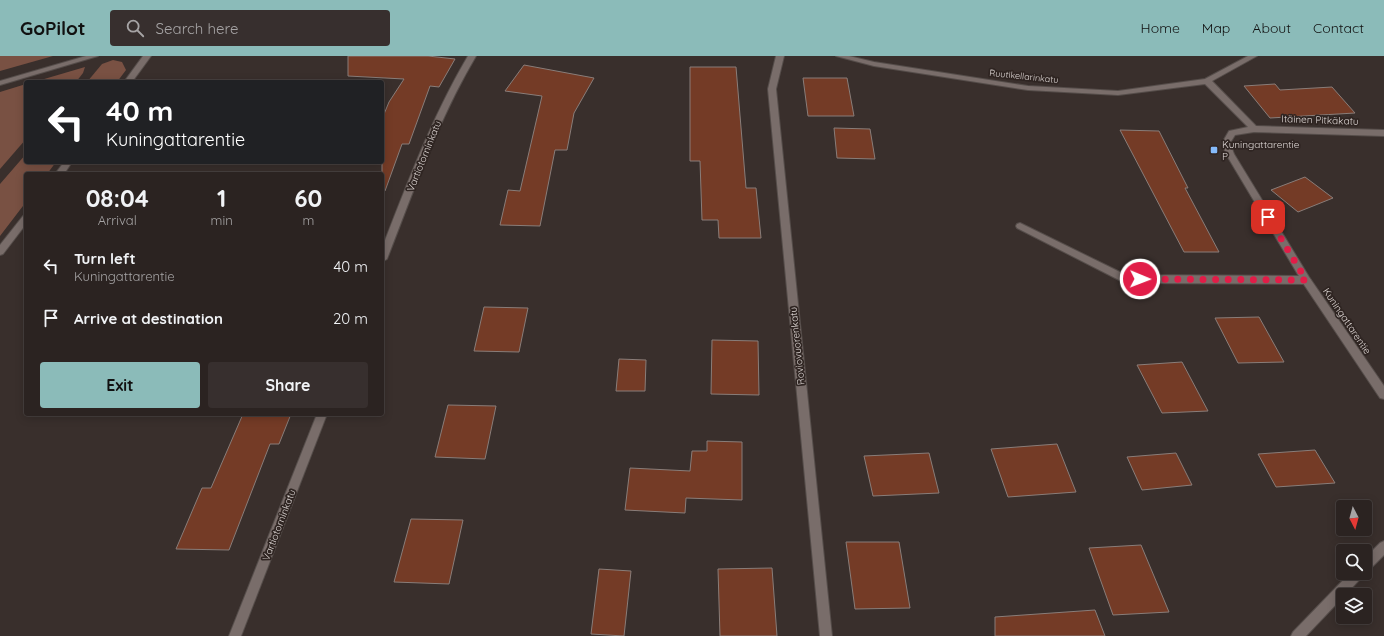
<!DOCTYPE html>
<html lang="en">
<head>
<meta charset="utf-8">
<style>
	:root { --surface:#2b2321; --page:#372f2e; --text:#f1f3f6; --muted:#a6a4a5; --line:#47403f; --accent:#8bbbb9 }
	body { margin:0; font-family:Quicksand,sans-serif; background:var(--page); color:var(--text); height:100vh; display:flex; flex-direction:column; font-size:15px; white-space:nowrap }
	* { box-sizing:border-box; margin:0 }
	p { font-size:13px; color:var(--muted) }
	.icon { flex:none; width:22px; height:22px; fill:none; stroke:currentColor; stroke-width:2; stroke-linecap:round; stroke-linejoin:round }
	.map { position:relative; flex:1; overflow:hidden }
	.side { position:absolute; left:24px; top:116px; width:360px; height:244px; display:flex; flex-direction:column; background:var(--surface); border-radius:4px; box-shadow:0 2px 10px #0003,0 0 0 1px var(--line) }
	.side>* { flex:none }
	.hud { position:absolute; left:24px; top:24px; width:360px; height:84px; border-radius:4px; box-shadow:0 2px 10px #0003,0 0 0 1px var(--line); background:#202124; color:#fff; overflow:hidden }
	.needle { width:26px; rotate:174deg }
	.tools { position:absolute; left:1336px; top:444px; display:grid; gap:8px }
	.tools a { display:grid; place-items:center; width:36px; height:36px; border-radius:4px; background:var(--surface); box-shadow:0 2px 10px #0003,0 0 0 1px var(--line); font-size:20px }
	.pin { position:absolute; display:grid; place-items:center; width:34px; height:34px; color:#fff; margin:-17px; border-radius:8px; box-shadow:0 2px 6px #0006 }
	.me { position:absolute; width:44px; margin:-22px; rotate:91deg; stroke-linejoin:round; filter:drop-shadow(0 0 3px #0008) }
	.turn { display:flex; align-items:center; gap:14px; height:84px; padding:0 16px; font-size:18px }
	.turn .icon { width:52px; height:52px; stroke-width:2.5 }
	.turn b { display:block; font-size:28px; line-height:34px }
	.eta { display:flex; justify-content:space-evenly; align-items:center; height:68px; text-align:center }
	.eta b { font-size:24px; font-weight:700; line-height:28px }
	.button { display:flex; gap:8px; margin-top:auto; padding:8px 16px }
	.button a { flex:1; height:46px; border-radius:4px; background:var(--accent); color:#111; font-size:16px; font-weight:700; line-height:46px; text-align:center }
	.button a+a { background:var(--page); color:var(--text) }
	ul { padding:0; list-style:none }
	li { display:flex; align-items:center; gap:12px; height:52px; padding:0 16px }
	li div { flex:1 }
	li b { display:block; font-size:15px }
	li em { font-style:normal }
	header { display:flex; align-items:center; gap:24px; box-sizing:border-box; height:56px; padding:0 20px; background:var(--accent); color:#111 }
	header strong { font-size:19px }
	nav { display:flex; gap:22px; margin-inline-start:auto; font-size:14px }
	.search { width:280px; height:36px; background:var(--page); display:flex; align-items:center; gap:10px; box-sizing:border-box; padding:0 14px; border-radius:4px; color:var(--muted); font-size:15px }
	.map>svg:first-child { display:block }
	.green { fill:#795143 }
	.building { fill:#743b26; stroke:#897d79 }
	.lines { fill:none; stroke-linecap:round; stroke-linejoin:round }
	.service-casing { stroke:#554d4a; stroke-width:2 }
	.minor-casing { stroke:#554d4a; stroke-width:2 }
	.service { fill:#796d6a; fill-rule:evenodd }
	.minor { fill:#796d6a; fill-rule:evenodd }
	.route { stroke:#e11d48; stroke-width:7; stroke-dasharray:0 12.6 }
	.poi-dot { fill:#86bbfb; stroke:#2f2522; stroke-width:1.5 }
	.labels { text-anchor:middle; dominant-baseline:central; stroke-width:3.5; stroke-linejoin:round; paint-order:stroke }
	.far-street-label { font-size:9px; fill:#dfd8d6; stroke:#2f2522 }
	.street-label { font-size:10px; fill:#dfd8d6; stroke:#2f2522 }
	.poi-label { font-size:10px; fill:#dfd8d6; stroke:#2f2522; text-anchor:start }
</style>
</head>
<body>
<header>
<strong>GoPilot</strong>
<div class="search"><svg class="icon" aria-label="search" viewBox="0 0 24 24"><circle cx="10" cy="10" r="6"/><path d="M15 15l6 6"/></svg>Search here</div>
<nav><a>Home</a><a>Map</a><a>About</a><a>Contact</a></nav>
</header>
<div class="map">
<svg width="1384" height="580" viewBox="0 0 1384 580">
	<rect width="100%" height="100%" fill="#392f2c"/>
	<!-- green -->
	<g class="green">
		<polygon points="0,0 53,0 0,15"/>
		<polygon points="113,4 122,6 126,14 117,26 87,26 102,8"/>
		<polygon points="85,11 83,17 76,26 34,26"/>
		<polygon points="26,28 26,83 0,113 0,36"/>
		<polygon points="26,98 26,106 56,106 47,118 26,118 26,146 0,180 0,128"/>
	</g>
	<!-- building -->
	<g class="building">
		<polygon points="348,0 428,0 455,3 439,31 430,30 409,88 402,88 385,135 382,134 382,63 389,46 404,23 348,20"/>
		<polygon points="524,9 594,22 574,57 567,94 555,94 540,170 500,169 508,134 520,135 542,40 505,35"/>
		<polygon points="690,11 736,11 746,132 756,132 761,182 719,182 718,164 702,164 700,105 690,105"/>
		<polygon points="803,22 847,22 854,60 808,60"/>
		<polygon points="1275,28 1280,34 1332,31 1355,57 1270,62 1244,30"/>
		<polygon points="834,72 870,73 875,103 837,102"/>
		<polygon points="1120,74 1159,75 1188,132 1185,132 1219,196 1184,196"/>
		<polygon points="1305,121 1333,142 1298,156 1271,134"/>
		<polygon points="484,251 528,252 519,296 474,295"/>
		<polygon points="1259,261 1284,306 1238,307 1215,262"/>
		<polygon points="712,284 758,285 759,339 711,338"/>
		<polygon points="619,303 646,304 645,335 616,335"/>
		<polygon points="1182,306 1208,355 1162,357 1137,309"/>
		<polygon points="448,349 496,350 485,403 435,401"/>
		<polygon points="243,358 291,358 279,388 270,388 229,494 176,493 202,432 211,432"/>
		<polygon points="707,385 742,386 742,444 686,442 685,457 625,454 630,412 690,415 692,395 707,395"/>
		<polygon points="1057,388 1076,436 1008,441 991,393"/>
		<polygon points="1315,394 1335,427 1276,431 1258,398"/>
		<polygon points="929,397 939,437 873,440 864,400"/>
		<polygon points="1176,397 1192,429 1142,434 1127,401"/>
		<polygon points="411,463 463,464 449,528 394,526"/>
		<polygon points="846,486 899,486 910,552 855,553"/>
		<polygon points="1141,489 1169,556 1113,559 1089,492"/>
		<polygon points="772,512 777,580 720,580 718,513"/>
		<polygon points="599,513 631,515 624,580 591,578"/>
		<polygon points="1095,554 1105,580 995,580 995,561"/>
	</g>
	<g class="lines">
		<defs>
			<polygon id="service" points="1020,167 1126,219 1306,220 1311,224 1306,228 1125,227 1017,172 1016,170 1017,168"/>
			<g id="minor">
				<polygon points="86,0 98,0 0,29 0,25"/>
				<polygon points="143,0 151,0 132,26 124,26"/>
				<path d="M 468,0 L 476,0 C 438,64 414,134 387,203 L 382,206 L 382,192 C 408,126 432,61 468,0 Z"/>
				<polygon points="776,0 784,0 776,33 832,580 820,580 768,33"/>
				<polygon points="836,0 849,0 874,6 1028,30 1118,35 1205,23 1248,0 1257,0 1212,25 1256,70 1384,74 1384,80 1254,76 1235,79 1230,87 1234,98 1309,221 1384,330 1384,343 1380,342 1303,227 1226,98 1222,87 1229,75 1248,71 1205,28 1118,39 1028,34 874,10"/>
				<polygon points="64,106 72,106 64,118 55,118"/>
				<polygon points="26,159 26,168 3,198 0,199 0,189 23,160"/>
				<polygon points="317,358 327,358 241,580 229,580"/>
				<polygon points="1384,485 1384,499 1369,514 1365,516 1365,502 1380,487"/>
				<polygon points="1350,517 1364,517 1362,521 1345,539 1343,539 1343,541 1306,580 1291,580 1293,576"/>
			</g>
		</defs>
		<!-- service casing -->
		<use href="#service" class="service-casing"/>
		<!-- minor casing -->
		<use href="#minor" class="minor-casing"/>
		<!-- service -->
		<use href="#service" class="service"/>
		<!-- minor -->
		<use href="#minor" class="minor"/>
	</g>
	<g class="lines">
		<!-- route -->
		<polyline class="route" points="1140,223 1306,224 1268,161"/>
	</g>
	<!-- markers -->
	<rect class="poi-dot" x="1210" y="90" width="8" height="8" rx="2"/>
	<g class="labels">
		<!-- far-street labels -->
		<g class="far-street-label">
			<text transform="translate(1024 20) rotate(6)">Ruutikellarinkatu</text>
		</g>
		<!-- street labels -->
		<g class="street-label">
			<text transform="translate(1320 64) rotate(2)">Itäinen Pitkäkatu</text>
			<text transform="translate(424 100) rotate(-68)">Vartiotorninkatu</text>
			<text transform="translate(1347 265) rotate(56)">Kuningattarentie</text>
			<text transform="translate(797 290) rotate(-96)">Roviovuorenkatu</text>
			<text transform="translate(279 469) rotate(-69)">Vartiotorninkatu</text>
		</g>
		<!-- poi labels -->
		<g class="poi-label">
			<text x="1222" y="88">Kuningattarentie<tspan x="1222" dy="12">P</tspan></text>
		</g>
	</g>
</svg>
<div class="tools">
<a><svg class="needle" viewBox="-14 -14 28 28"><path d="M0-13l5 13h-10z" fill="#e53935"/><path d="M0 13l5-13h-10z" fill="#a6a4a5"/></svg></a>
<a><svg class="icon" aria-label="search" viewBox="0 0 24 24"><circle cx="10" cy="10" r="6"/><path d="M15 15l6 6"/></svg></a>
<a><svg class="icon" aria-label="layers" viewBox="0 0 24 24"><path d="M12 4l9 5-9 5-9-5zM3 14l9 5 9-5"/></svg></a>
</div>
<div class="pin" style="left:1268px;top:161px;background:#d93025"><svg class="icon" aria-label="arrive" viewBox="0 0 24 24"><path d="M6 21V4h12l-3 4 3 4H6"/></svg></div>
<svg class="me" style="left:1140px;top:223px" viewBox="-20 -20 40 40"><circle r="17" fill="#e11d48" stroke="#fff" stroke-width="3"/><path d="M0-11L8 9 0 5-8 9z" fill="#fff"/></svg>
<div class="hud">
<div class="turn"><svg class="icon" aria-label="left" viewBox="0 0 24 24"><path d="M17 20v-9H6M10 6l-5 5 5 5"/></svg><div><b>40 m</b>Kuningattarentie</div></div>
</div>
<section class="side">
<div class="eta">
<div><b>08:04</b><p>Arrival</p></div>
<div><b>1</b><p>min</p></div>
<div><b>60</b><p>m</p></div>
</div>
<ul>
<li><svg class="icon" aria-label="left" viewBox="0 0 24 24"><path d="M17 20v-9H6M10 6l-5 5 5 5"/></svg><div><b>Turn left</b><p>Kuningattarentie</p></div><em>40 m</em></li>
<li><svg class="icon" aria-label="arrive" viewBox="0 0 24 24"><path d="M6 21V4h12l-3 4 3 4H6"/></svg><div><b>Arrive at destination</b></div><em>20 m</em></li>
</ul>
<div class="button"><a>Exit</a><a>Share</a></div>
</section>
</div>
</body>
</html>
